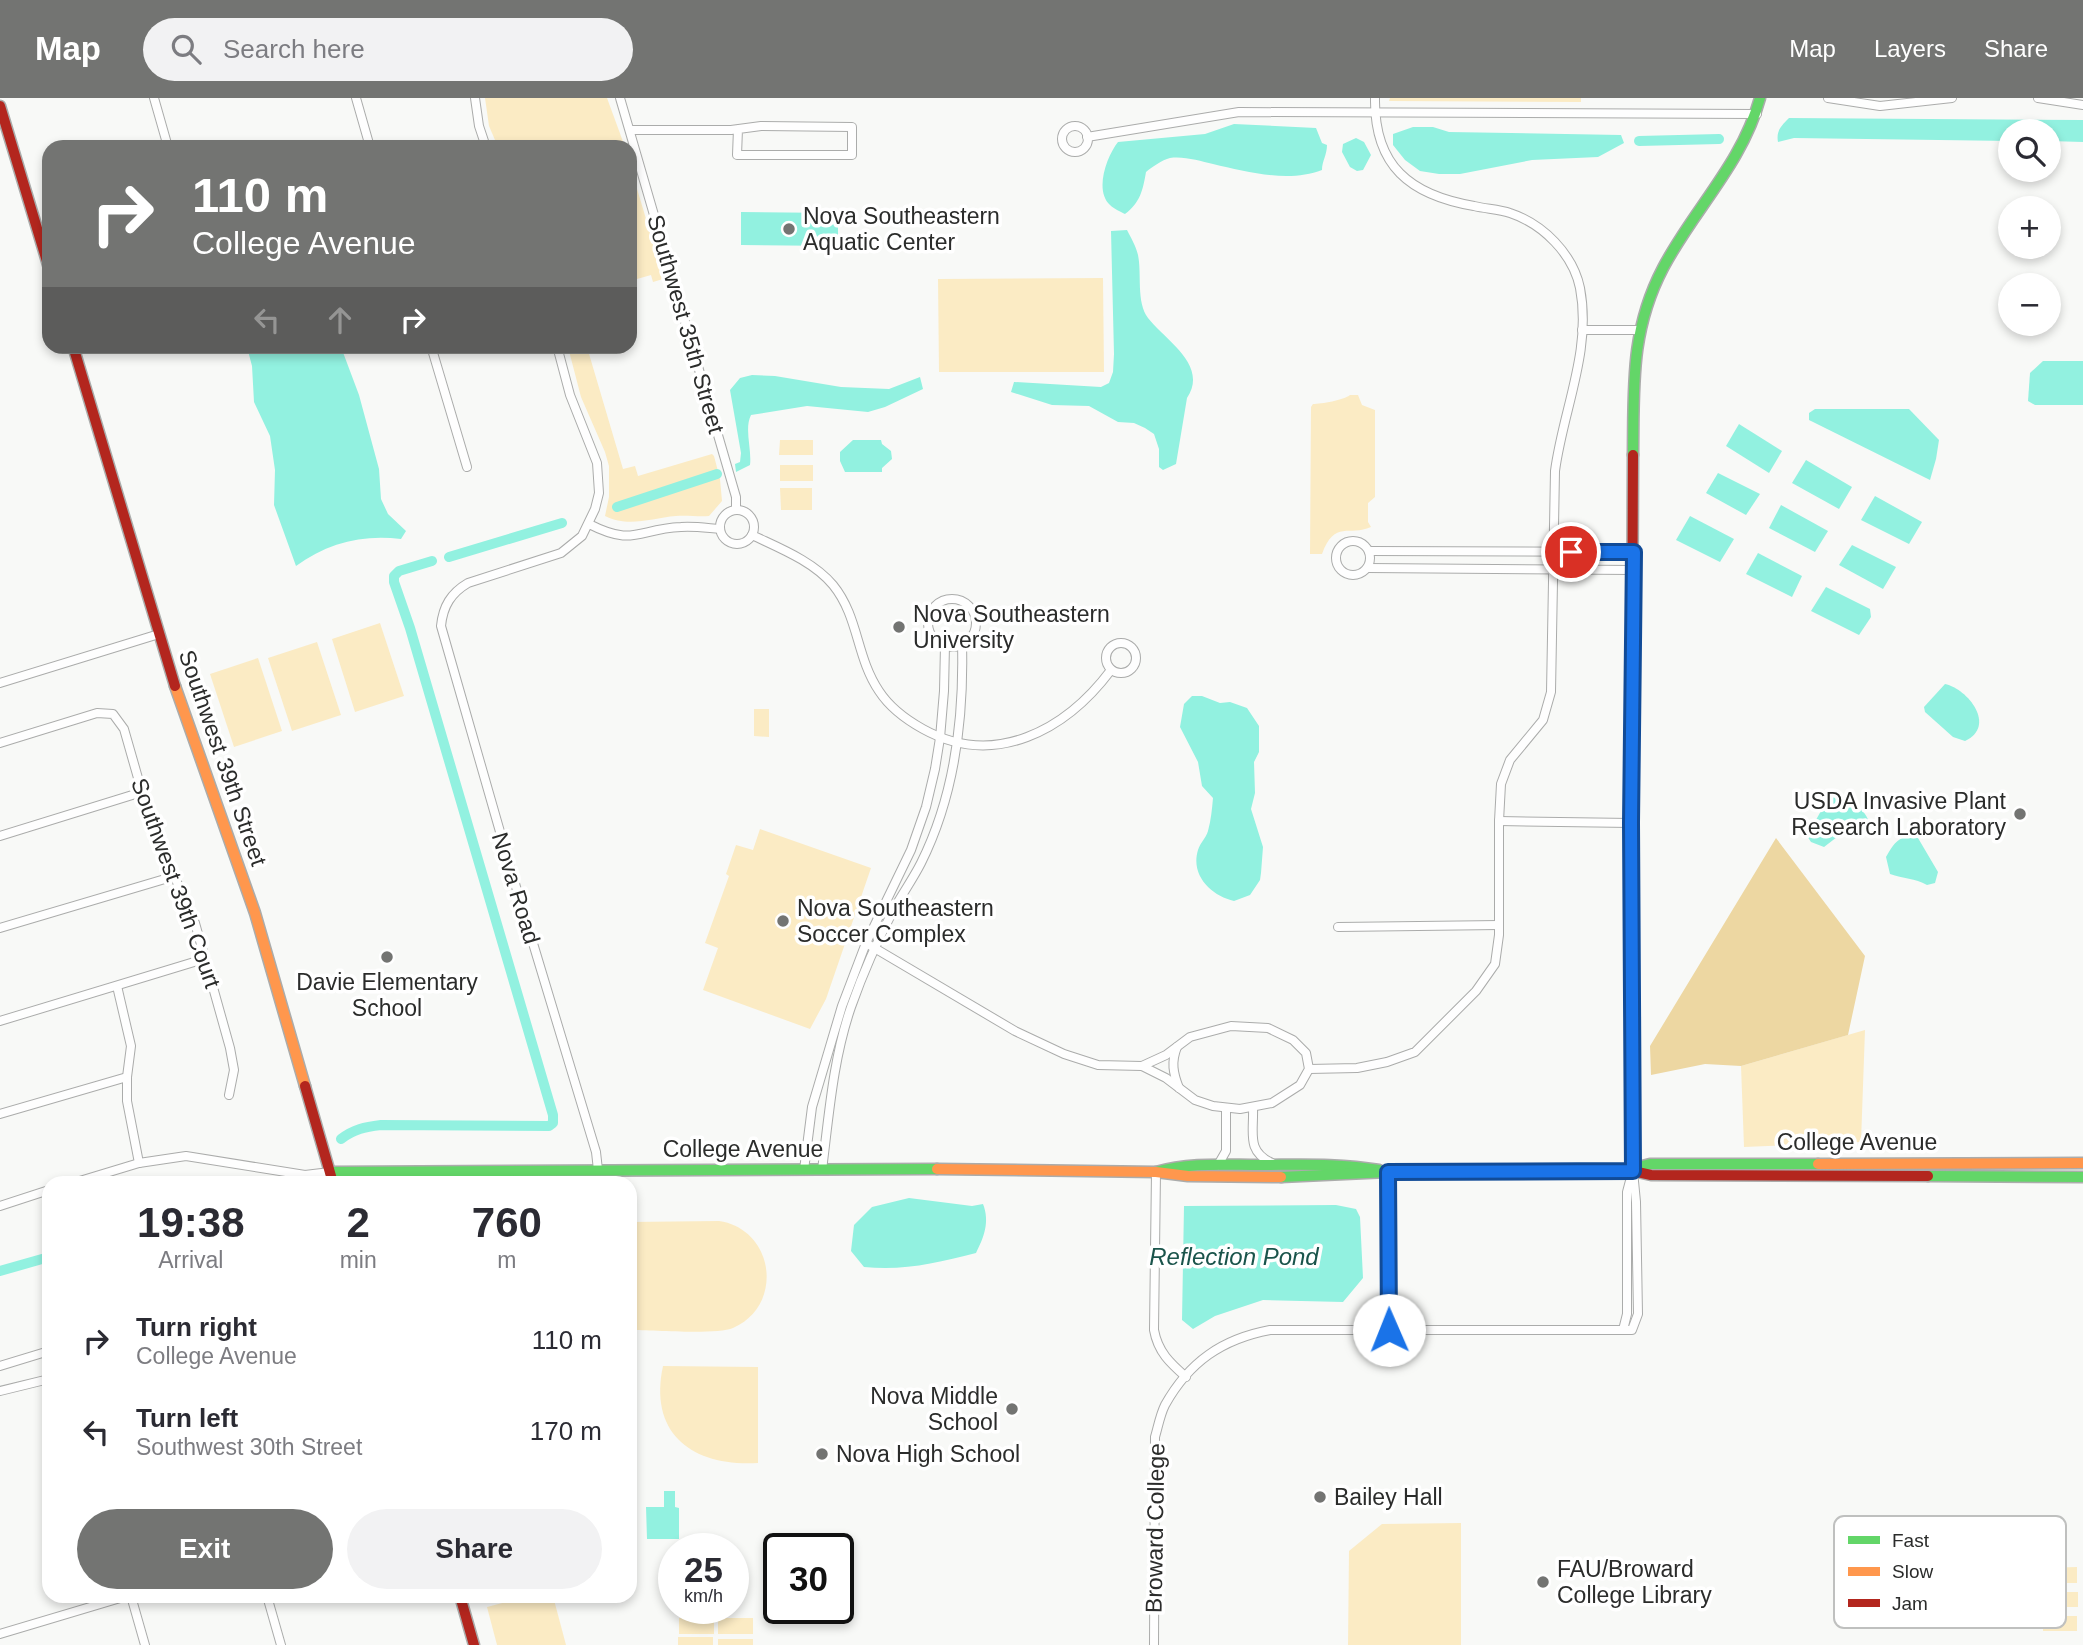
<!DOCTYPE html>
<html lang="en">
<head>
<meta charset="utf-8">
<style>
	:root { --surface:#fff; --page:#f2f2f3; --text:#2b2b33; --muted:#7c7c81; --accent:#737472 }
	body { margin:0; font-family:Helvetica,sans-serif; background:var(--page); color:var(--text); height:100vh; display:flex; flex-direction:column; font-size:26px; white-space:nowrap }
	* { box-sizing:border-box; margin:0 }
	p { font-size:23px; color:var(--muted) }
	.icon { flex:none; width:38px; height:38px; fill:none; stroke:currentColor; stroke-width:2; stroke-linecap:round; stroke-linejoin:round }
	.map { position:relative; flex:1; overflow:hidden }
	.sheet { position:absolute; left:42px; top:1078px; width:595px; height:427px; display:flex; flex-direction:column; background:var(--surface); border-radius:21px; box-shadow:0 4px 10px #0003 }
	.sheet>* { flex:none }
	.guide { position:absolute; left:42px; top:42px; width:595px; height:214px; border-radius:21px; box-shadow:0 4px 10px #0003; background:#737472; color:#fff; overflow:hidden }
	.buttons { position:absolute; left:1998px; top:21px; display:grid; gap:14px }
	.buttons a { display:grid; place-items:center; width:63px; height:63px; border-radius:50%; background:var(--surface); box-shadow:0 4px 10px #0003; font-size:35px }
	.speed { position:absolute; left:658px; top:1435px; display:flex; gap:14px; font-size:35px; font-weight:700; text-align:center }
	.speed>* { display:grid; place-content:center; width:91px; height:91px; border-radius:50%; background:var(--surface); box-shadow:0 4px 10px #0003; line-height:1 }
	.speed small { font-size:18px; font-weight:400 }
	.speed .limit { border:4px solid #111; border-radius:10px; background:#fff; color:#111 }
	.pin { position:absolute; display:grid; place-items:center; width:60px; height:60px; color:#fff; margin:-30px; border:4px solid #fff; border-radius:50%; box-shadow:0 2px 7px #0007 }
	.me { position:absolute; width:77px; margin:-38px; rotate:359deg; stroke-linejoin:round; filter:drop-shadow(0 0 5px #0008) }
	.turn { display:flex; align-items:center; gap:24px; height:147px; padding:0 35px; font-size:32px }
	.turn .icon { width:91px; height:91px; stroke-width:2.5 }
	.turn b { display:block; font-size:49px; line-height:60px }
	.lanes { display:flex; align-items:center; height:66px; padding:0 35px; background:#0003; justify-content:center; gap:35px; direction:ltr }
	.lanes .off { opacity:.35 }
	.eta { display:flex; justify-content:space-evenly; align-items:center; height:119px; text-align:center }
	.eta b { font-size:42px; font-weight:700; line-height:49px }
	.cta { display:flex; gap:14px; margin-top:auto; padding:14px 35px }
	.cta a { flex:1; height:80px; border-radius:42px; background:var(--accent); color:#fff; font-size:28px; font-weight:700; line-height:80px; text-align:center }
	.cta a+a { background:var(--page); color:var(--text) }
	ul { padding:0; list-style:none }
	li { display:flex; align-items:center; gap:21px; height:91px; padding:0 35px }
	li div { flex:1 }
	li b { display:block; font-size:26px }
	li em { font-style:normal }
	header { display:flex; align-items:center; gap:42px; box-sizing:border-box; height:98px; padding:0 35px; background:var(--accent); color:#fff }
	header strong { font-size:33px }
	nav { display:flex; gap:38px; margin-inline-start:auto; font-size:24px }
	.search { width:490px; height:63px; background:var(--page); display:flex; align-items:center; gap:18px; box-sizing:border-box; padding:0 24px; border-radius:38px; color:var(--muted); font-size:26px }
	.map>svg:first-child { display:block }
	.green { fill:#fbebc4 }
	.forest { fill:#edd7a2 }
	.water { fill:#92f1e0 }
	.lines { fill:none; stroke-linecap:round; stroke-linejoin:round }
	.canal { stroke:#92f1e0; stroke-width:10 }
	.street-casing { stroke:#abacab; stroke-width:10 }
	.fast-casing { stroke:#abacab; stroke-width:13 }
	.slow-casing { stroke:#abacab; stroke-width:13 }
	.jam-casing { stroke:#abacab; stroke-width:13 }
	.street { stroke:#fefefe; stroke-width:8 }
	.fast { stroke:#63d668; stroke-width:10 }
	.slow { stroke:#ff974d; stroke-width:10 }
	.jam { stroke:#b3261e; stroke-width:10 }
	.route-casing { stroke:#114b97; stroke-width:18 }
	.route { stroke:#1a73e8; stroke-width:12 }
	.poi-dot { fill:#737472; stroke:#fff; stroke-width:2.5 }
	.labels { text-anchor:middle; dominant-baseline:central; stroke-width:7; stroke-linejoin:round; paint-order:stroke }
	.poi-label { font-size:23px; fill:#2b2c2b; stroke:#fff; text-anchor:start }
	.street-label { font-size:23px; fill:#2b2c2b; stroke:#fff }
	.water-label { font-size:24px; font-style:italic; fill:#1a544b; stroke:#fff }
	.key { fill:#fff; stroke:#bfc0bf; stroke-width:2 }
	.key-label { font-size:19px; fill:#2b2c2b }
</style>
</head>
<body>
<header>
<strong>Map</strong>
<div class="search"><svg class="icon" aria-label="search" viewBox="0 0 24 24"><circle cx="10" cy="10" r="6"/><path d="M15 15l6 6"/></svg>Search here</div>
<nav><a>Map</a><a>Layers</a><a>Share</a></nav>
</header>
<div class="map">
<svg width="2083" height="1547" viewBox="0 0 2083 1547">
	<rect width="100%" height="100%" fill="#f8f9f7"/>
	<!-- green -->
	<g class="green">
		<polygon points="485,0 607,0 625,49 498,49 489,28"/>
		<polygon points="1390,0 1581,0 1581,4 1389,3"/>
		<path d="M 630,67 C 641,105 653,142 663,181 L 653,184 L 651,177 L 630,183 Z"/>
		<polygon points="1103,180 1104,274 939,274 938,181"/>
		<path d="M 568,249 L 587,249 L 623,371 L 635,368 L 638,378 L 712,356 L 714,358 L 720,381 L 722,403 L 709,418 C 699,419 687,417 676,418 C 651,420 629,430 605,418 L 609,399 L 609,368 L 605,354 L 581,299 Z"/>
		<path d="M 1350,297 L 1358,297 L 1362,307 L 1375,312 L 1375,399 L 1368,405 L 1368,424 L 1371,429 C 1349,439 1335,421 1322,456 L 1310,456 L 1311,309 L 1313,306 C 1321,306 1344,302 1350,297 Z"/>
		<polygon points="780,342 813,342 813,357 779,357"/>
		<rect x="780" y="367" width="33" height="16"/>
		<polygon points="780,390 812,390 812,412 781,412"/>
		<polygon points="380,525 404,598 355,614 332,541"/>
		<polygon points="317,544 341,617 292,633 268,560"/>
		<polygon points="258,560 282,633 234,649 210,576"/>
		<polygon points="754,611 769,611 769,639 754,638"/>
		<polygon points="760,731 871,770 826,901 810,931 703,892 718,850 705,845 729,778 726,776 736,747 753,752"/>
		<polygon points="1865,932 1861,1044 1744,1049 1741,968"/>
		<path d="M 719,1123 C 774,1131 785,1207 733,1230 C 717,1237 651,1232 630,1232 L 630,1124 Z"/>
		<path d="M 630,1264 L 632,1264 C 636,1295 639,1324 630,1354 Z"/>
		<path d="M 663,1268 L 758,1269 L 758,1365 C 694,1369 648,1337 663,1268 Z"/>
		<polygon points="1461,1425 1461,1547 1348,1547 1349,1453 1382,1426"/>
		<polygon points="2077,1469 2077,1485 2043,1485 2043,1470"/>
		<rect x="2044" y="1494" width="34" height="15"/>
		<polygon points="529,1498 553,1498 566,1547 497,1547 487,1509"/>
		<rect x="2043" y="1518" width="34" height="15"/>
		<rect x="679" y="1520" width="35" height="16"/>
		<rect x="718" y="1520" width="35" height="16"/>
		<rect x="678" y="1539" width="35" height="8"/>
		<rect x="718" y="1541" width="35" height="6"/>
	</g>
	<!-- forest -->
	<polygon class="forest" points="1776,740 1865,858 1848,937 1741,968 1705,966 1651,977 1650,948"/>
	<!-- water -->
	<g class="water">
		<path d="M 1789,20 L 2083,22 L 2083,44 L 2049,43 L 2049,33 L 2011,33 L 2011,43 L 1794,40 L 1778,44 C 1776,33 1781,28 1789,20 Z"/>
		<path d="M 1234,26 L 1316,30 L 1322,45 L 1327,47 C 1327,57 1322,63 1322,72 C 1289,85 1247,74 1213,66 C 1200,63 1184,58 1170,60 C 1162,62 1152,69 1146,74 C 1143,92 1140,105 1125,116 C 1121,114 1114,111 1110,107 C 1094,92 1107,58 1118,44 L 1205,36 Z"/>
		<polygon points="1413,29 1433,29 1449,34 1621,37 1624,45 1598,59 1532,62 1460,76 1439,76 1420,73 1405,62 1393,47 1393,36"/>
		<polygon points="1356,40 1364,44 1371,57 1363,72 1357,73 1350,69 1342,54 1343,46"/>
		<polygon points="741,114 838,115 838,148 741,147"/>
		<path d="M 1127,132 C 1131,140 1136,148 1138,157 C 1142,176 1136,204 1148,220 C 1165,242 1209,267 1187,300 L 1176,366 L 1163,372 L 1159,369 L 1159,351 L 1154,336 L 1145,330 L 1134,325 L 1118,324 L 1089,308 L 1052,307 L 1011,294 L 1014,284 L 1101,289 L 1109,285 L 1113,274 L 1114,256 L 1111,133 Z"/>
		<path d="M 247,249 L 341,249 L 359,297 L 379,371 L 381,401 L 388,416 L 406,433 L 401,441 C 363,436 327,445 296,468 L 274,407 L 275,372 L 270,338 L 254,304 L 252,268 Z"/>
		<polygon points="2043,263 2083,263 2083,307 2035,307 2028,303 2030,275"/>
		<path d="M 752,277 L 775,278 L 841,289 L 889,291 L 920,279 L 923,291 L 885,309 L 868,314 L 807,308 L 751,317 C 744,331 752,351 750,367 L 736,374 L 735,366 L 740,364 L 741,355 L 730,292 L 740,280 Z"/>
		<polygon points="1815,311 1909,311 1939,342 1936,361 1930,382 1809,322 1809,315"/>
		<polygon points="1739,326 1782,353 1769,375 1726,348"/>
		<polygon points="853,342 881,342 882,346 891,353 892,361 882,370 882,374 845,374 840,363 840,354"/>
		<polygon points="1806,362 1852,389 1839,411 1792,385"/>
		<polygon points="1718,375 1760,396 1746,417 1706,395"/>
		<polygon points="1875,398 1922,424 1909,446 1861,422"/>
		<polygon points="1781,407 1828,433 1815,454 1769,430"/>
		<polygon points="1690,418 1734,441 1720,464 1676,442"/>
		<polygon points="1852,447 1896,469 1883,491 1839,467"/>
		<polygon points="1758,455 1802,478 1792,499 1746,476"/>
		<polygon points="1826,489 1870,511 1871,519 1859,537 1811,513"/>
		<path d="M 1945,586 C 1968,591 1997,628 1965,643 L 1953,639 L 1925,614 L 1924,609 Z"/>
		<path d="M 1192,598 L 1202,598 L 1220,605 L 1230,604 L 1247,610 L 1259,628 L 1259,654 L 1254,664 L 1255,695 L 1251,711 L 1263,749 L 1261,775 L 1260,782 L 1250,797 L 1234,803 C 1212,798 1190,778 1198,752 C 1200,745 1206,740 1208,733 C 1211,722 1212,711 1213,700 L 1202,688 L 1198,664 L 1180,629 L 1184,606 Z"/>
		<path d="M 1831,695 C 1845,697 1865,710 1869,724 L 1860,730 L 1837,739 L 1824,749 L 1811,744 L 1807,738 Z"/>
		<path d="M 1909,738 L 1918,740 L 1938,774 L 1935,785 L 1927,787 C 1915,780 1903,781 1890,776 L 1886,759 C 1892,749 1896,740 1909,738 Z"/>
		<path d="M 909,1100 L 972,1108 L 983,1106 C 990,1124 984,1139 976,1155 C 937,1165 904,1173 864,1169 L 851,1153 L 854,1127 L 872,1109 Z"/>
		<polygon points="1336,1107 1356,1111 1360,1119 1363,1180 1343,1204 1263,1202 1215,1218 1193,1231 1182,1222 1184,1108"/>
		<polygon points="664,1393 675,1393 675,1409 679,1410 679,1441 647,1441 646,1409 664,1409"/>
	</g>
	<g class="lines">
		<!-- canal -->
		<g class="canal">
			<polyline points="1639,43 1719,41"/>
			<polyline points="617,409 717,376"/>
			<polyline points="449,459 562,425"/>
			<path d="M 341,1041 C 354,1031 365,1029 381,1027 L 549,1028 L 553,1025 L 553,1017 L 410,530 L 394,484 L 394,478 L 399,473 L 432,463"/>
			<polyline points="0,1173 49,1159"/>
		</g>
		<defs>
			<g id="street">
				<polyline points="154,0 168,49"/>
				<polyline points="356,0 370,49"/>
				<polyline points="475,0 479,28 486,49"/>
				<polyline points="620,0 736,399 736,412"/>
				<polyline points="1828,0 1880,8 1952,0"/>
				<polyline points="2038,0 2083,7"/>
				<circle cx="1075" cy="41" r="13"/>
				<polyline points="631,32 731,32 761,28 852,29 852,57 737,57 738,31"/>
				<polyline points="1087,39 1239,14 1757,16"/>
				<polyline points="1582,232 1640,232"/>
				<polyline points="431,248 467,369"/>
				<path d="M 557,248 L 570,297 L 597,365 L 599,395 L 595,411 L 582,438 L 561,455 L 468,485 C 451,495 443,508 441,528 L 513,779 L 596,1054 L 598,1072"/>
				<circle cx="737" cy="429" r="17"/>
				<path d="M 589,426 C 634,449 637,431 681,429 C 694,428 707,430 720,431"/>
				<path d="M 752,437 C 779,450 813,463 833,487 C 859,519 856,559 879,593 C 890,610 905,621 923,631 C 995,671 1066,632 1111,572"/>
				<circle cx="1353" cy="460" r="17"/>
				<polyline points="1369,453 1634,454"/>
				<polyline points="1368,470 1633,472"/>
				<circle cx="952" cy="525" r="24"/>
				<circle cx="1121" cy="560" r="15"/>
				<polyline points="0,585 159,536"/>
				<polyline points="0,645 97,615 113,616 124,631 142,694 165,757 195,825 230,950 234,972 229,997"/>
				<polyline points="1499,723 1631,725"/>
				<polyline points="0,738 142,694"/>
				<polyline points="1338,829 1499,827"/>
				<polyline points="0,830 175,778"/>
				<polyline points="866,845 1015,933 1064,956 1098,967 1142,968 1166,980 1195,1002 1213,1008 1240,1011 1272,1005 1300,987 1309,971 1306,955 1293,942 1268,930 1231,928 1190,939 1166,957 1142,968"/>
				<polyline points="117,888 131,948 127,979 127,1003 139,1065"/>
				<polyline points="0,923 204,861"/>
				<path d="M 1177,949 C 1171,964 1173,975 1179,990"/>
				<path d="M 1309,971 L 1357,970 L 1387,964 L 1415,954 L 1476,893 L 1495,866 L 1499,837 L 1499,723 L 1501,686 L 1510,662 L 1543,622 L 1551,594 L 1555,373 C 1563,312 1592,253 1580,190 C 1573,156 1543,126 1510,115 C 1499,111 1486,111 1474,108 C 1410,97 1374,68 1375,0"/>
				<path d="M 1253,1010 C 1254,1035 1246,1053 1272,1065"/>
				<polyline points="0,1016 127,979"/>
				<polyline points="1218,1067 1226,1053 1226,1010"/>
				<polyline points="804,1072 812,1009 842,908 866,845 911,752 926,709 935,671 940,640 944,593 945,547"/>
				<path d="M 822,1072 C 829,1017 833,961 851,909 C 863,875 877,843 894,811 C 902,796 913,781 921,765 C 954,699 964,620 962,546"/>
				<path d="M 1156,1074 L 1154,1232 C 1158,1254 1170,1265 1186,1279"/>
				<polyline points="1388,1074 1389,1232"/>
				<polyline points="73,1085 139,1065 186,1058 305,1077 330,1074"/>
				<polyline points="0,1108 49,1092"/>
				<polyline points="1623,1232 1627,1216 1627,1094 1631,1079"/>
				<polyline points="0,1268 49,1253"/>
				<polyline points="0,1293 49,1281"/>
				<polyline points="131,1498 145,1547"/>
				<polyline points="267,1498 281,1547"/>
				<polyline points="0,1536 127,1498"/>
				<path d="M 1154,1547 L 1155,1339 C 1158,1329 1160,1317 1165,1307 C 1189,1264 1222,1241 1270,1232 L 1632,1232 L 1638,1216 L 1636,1104 L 1633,1073"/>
			</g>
			<g id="fast">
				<path d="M 1633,357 C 1634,289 1630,233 1663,170 C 1694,111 1742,66 1760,0"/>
				<polyline points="330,1074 937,1071"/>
				<path d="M 1156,1074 C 1190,1064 1224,1067 1259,1067 C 1299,1067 1339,1065 1379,1072"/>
				<polyline points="1928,1078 2083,1079"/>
				<polyline points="1281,1079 1388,1074 1620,1074 1650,1066 1818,1066"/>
			</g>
			<g id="slow">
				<polyline points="175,588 255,815 305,988"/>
				<polyline points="1631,795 1633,1073"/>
				<polyline points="1818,1066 2083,1065"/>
				<polyline points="937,1071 1156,1074 1188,1078 1281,1079"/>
			</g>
			<g id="jam">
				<polyline points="0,8 49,170"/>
				<polyline points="73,248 175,588"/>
				<polyline points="1631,795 1633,357"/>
				<polyline points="305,988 333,1085"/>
				<polyline points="1633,1073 1651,1077 1928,1078"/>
				<polyline points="460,1498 474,1547"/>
			</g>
		</defs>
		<!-- street casing -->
		<use href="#street" class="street-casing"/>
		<!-- fast casing -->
		<use href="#fast" class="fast-casing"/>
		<!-- slow casing -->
		<use href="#slow" class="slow-casing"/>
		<!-- jam casing -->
		<use href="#jam" class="jam-casing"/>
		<!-- street -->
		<use href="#street" class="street"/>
		<!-- fast -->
		<use href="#fast" class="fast"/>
		<!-- slow -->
		<use href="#slow" class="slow"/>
		<!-- jam -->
		<use href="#jam" class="jam"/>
	</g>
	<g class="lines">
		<defs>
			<polyline id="route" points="1389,1232 1388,1074 1633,1073 1631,725 1634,454 1571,454"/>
		</defs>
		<!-- route casing -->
		<use href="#route" class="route-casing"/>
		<!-- route -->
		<use href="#route" class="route"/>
	</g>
	<!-- markers -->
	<g class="poi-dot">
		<circle cx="789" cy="131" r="7"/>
		<circle cx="899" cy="529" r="7"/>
		<circle cx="2020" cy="716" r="7"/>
		<circle cx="783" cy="823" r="7"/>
		<circle cx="387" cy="859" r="7"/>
		<circle cx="1012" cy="1311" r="7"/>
		<circle cx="822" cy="1356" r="7"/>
		<circle cx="1320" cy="1399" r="7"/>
		<circle cx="1543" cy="1484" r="7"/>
	</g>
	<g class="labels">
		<!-- poi labels -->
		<g class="poi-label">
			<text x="803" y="118">Nova Southeastern<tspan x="803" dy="26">Aquatic Center</tspan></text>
			<text x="913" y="516">Nova Southeastern<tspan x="913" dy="26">University</tspan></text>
			<text x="2006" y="703" text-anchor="end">USDA Invasive Plant<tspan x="2006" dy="26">Research Laboratory</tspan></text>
			<text x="797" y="810">Nova Southeastern<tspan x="797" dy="26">Soccer Complex</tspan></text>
			<text x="387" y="884" text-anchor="middle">Davie Elementary<tspan x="387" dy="26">School</tspan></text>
			<text x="998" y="1298" text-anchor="end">Nova Middle<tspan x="998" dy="26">School</tspan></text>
			<text x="836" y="1356">Nova High School</text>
			<text x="1334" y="1399">Bailey Hall</text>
			<text x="1557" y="1471">FAU/Broward<tspan x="1557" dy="26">College Library</tspan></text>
		</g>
		<!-- street labels -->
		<g class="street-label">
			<text transform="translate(686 226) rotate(74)">Southwest 35th Street</text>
			<text transform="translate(223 660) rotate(71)">Southwest 39th Street</text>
			<text transform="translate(176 785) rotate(70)">Southwest 39th Court</text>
			<text transform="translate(516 790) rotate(73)">Nova Road</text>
			<text x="1857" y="1044">College Avenue</text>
			<text x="743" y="1051">College Avenue</text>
			<text transform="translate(1155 1430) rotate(-89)">Broward College</text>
		</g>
		<!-- water labels -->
		<g class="water-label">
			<text x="1234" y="1158">Reflection Pond</text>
		</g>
	</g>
	<!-- legend -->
	<rect x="1834" y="1418" width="232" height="112" rx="10" class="key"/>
	<rect x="1848" y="1438" width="32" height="8" fill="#63d668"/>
	<rect x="1848" y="1469" width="32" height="9" fill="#ff974d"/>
	<rect x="1848" y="1501" width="32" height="8" fill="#b3261e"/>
	<g class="key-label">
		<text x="1892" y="1449">Fast</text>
		<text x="1892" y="1480">Slow</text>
		<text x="1892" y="1512">Jam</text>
	</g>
</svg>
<div class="buttons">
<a><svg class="icon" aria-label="search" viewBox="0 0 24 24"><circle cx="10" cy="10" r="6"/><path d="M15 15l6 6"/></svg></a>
<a>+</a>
<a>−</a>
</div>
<div class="speed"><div>25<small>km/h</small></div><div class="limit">30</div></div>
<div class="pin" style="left:1571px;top:454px;background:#d93025"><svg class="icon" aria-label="arrive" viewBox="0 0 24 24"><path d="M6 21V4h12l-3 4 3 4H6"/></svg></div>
<svg class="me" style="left:1389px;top:1232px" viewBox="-20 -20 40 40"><circle r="19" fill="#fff"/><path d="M0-13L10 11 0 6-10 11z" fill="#1a73e8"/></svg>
<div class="guide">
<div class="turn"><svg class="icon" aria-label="right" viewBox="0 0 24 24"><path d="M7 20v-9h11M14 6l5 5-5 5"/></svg><div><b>110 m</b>College Avenue</div></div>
<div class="lanes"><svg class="icon off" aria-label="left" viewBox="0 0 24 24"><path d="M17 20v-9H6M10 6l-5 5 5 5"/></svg><svg class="icon off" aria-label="ahead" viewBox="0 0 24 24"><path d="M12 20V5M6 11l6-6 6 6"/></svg><svg class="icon" aria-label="right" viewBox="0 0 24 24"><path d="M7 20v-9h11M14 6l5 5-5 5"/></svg></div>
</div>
<section class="sheet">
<div class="eta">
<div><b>19:38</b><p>Arrival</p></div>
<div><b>2</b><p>min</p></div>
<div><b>760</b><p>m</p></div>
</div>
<ul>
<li><svg class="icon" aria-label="right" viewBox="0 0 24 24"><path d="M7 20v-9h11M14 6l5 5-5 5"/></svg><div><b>Turn right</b><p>College Avenue</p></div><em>110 m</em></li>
<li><svg class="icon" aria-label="left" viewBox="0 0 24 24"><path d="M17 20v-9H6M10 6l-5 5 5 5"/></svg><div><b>Turn left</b><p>Southwest 30th Street</p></div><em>170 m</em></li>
</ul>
<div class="cta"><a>Exit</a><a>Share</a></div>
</section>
</div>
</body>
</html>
